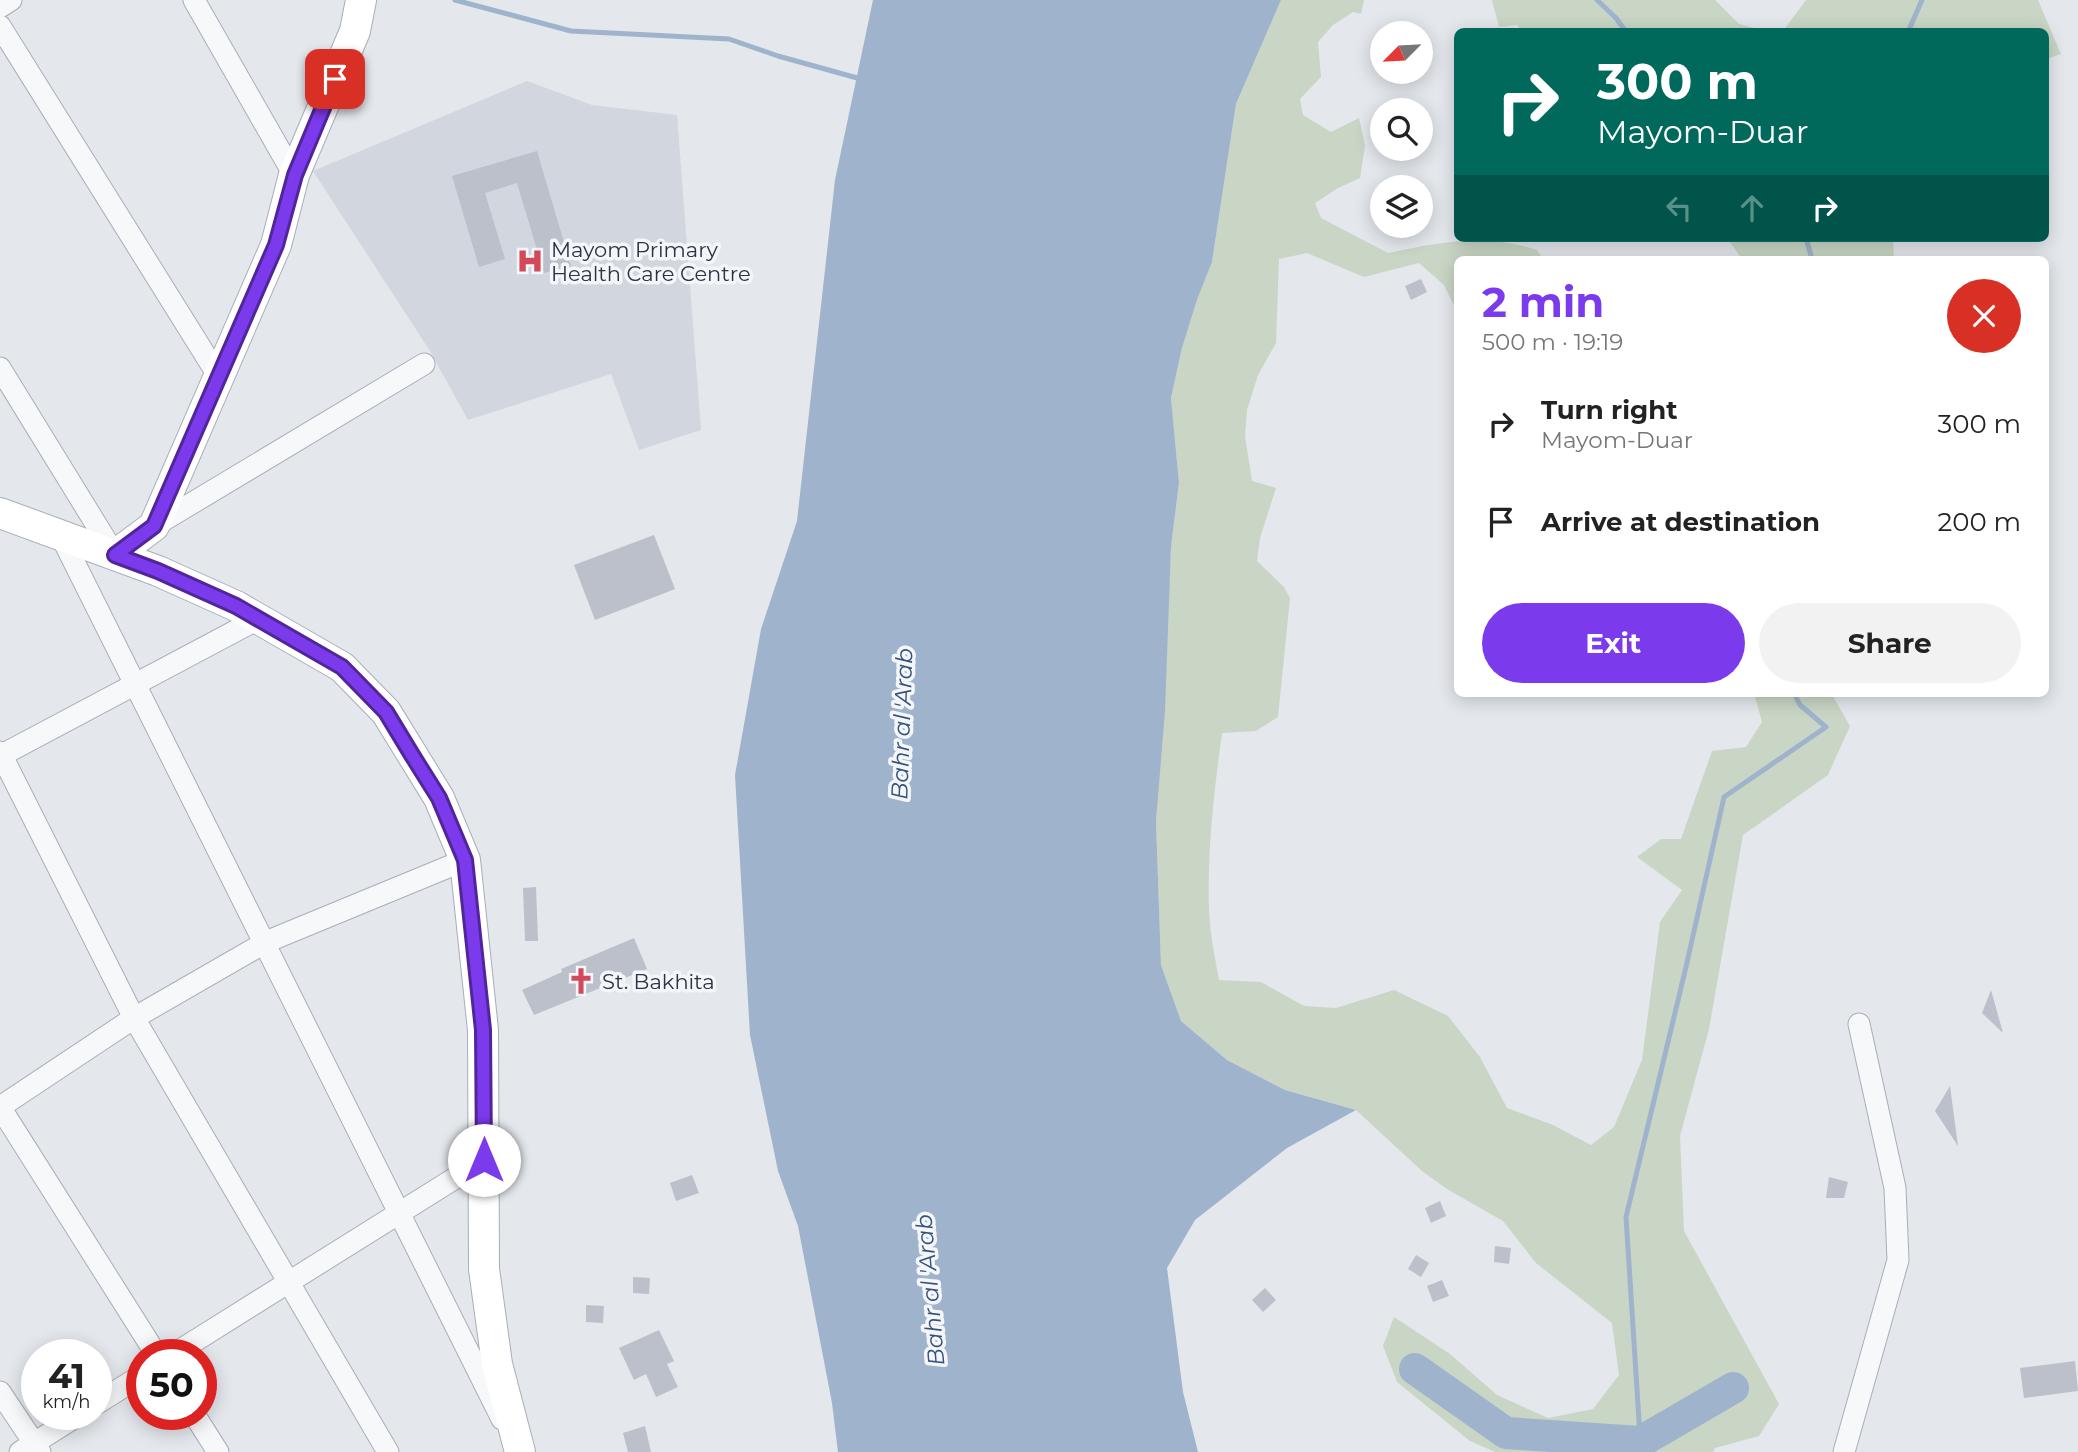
<!DOCTYPE html>
<html lang="en">
<head>
<meta charset="utf-8">
<style>
	:root { --surface:#fff; --page:#f2f2f2; --text:#222; --muted:#767676; --accent:#7c3aed }
	body { margin:0; font-family:Montserrat,sans-serif; background:var(--page); color:var(--text); height:100vh; display:flex; flex-direction:column; font-size:26px; white-space:nowrap }
	* { box-sizing:border-box; margin:0 }
	p { font-size:23px; color:var(--muted) }
	.icon { flex:none; width:38px; height:38px; fill:none; stroke:currentColor; stroke-width:2; stroke-linecap:round; stroke-linejoin:round }
	.map { position:relative; flex:1; overflow:hidden }
	.side { position:absolute; left:1454px; top:256px; width:595px; height:441px; display:flex; flex-direction:column; background:var(--surface); border-radius:10px; box-shadow:0 4px 18px #0003 }
	.side>* { flex:none }
	.banner { position:absolute; left:1454px; top:28px; width:595px; height:214px; border-radius:10px; box-shadow:0 4px 18px #0003; background:#00695c; color:#fff; overflow:hidden }
	.needle { width:46px; rotate:246deg }
	.tools { position:absolute; left:1370px; top:21px; display:grid; gap:14px }
	.tools a { display:grid; place-items:center; width:63px; height:63px; border-radius:50%; background:var(--surface); box-shadow:0 4px 18px #0003; font-size:35px }
	.speed { position:absolute; left:21px; top:1339px; display:flex; gap:14px; font-size:35px; font-weight:700; text-align:center }
	.speed>* { display:grid; place-content:center; width:91px; height:91px; border-radius:50%; background:var(--surface); box-shadow:0 4px 18px #0003; line-height:1 }
	.speed small { font-size:18px; font-weight:400 }
	.speed .limit { border:10px solid #d22; background:#fff; color:#111 }
	.pin { position:absolute; display:grid; place-items:center; width:60px; height:60px; color:#fff; margin:-30px; border-radius:14px; box-shadow:0 4px 10px #0006 }
	.me { position:absolute; width:77px; margin:-38px; rotate:0deg; stroke-linejoin:round; filter:drop-shadow(0 0 5px #0008) }
	.turn { display:flex; align-items:center; gap:24px; height:147px; padding:0 28px; font-size:32px }
	.turn .icon { width:91px; height:91px; stroke-width:2.5 }
	.turn b { display:block; font-size:49px; line-height:60px }
	.lanes { display:flex; align-items:center; height:66px; padding:0 28px; background:#0003; justify-content:center; gap:35px; direction:ltr }
	.lanes .off { opacity:.35 }
	.round { display:grid; place-items:center; flex:none; width:74px; height:74px; border-radius:37px; background:var(--page) }
	.headline { display:flex; align-items:center; justify-content:space-between; height:119px; padding:0 28px }
	h1 { font-size:42px; font-weight:700; line-height:52px; color:var(--accent) }
	.button { display:flex; gap:14px; margin-top:auto; padding:14px 28px }
	.button a { flex:1; height:80px; border-radius:42px; background:var(--accent); color:#fff; font-size:28px; font-weight:700; line-height:80px; text-align:center }
	.button a+a { background:var(--page); color:var(--text) }
	ul { padding:0; list-style:none }
	li { display:flex; align-items:center; gap:21px; height:98px; padding:0 28px }
	li div { flex:1 }
	li b { display:block; font-size:26px }
	li em { font-style:normal }
	.map>svg:first-child { display:block }
	.built { fill:#d2d6de }
	.green { fill:#c9d6c5 }
	.water { fill:#9fb4cc }
	.lines { fill:none; stroke-linecap:round; stroke-linejoin:round }
	.stream { stroke:#9fb4cc; stroke-width:5 }
	.river { stroke:#9fb4cc; stroke-width:32 }
	.building { fill:#bbc0ca }
	.street-casing { stroke:#a9aeb7; stroke-width:23 }
	.secondary-casing { stroke:#a9aeb7; stroke-width:32 }
	.street { stroke:#f7f8fa; stroke-width:21 }
	.secondary { stroke:#fff; stroke-width:30 }
	.route-casing { stroke:#51269a; stroke-width:18 }
	.route { stroke:#7c3aed; stroke-width:12 }
	.labels { text-anchor:middle; dominant-baseline:central; stroke-width:7; stroke-linejoin:round; paint-order:stroke }
	.poi-label { font-size:21px; fill:#2b3445; stroke:#f4f6f9; text-anchor:start }
	.water-label { font-size:23px; font-style:italic; fill:#34527a; stroke:#f4f6f9 }
</style>
</head>
<body>
<div class="map">
<svg width="2078" height="1452" viewBox="0 0 2078 1452">
	<rect width="100%" height="100%" fill="#e4e7ec"/>
	<!-- built -->
	<polygon class="built" points="527,81 592,105 677,115 701,430 639,450 611,374 468,420 430,351 313,171"/>
	<!-- green -->
	<g class="green">
		<path d="M 1281,0 L 1364,0 L 1361,14 L 1353,12 L 1333,25 L 1318,42 L 1321,77 L 1300,99 L 1303,115 L 1331,132 L 1359,118 L 1365,146 L 1360,178 L 1338,188 L 1315,203 L 1321,218 L 1388,253 C 1442,242 1483,233 1537,250 L 1543,259 L 1458,259 L 1458,314 L 1444,285 L 1419,263 L 1364,277 L 1307,253 L 1279,259 L 1276,343 L 1258,375 L 1247,410 L 1245,436 L 1252,481 L 1276,488 L 1260,538 L 1257,561 L 1284,587 L 1290,598 L 1278,717 L 1256,731 L 1222,733 C 1214,792 1207,851 1209,911 C 1210,934 1215,957 1219,980 L 1261,982 L 1304,1006 L 1336,1008 L 1394,990 L 1448,1016 L 1480,1057 L 1507,1108 L 1553,1125 L 1591,1145 L 1614,1127 L 1642,1060 L 1660,922 L 1682,890 L 1637,857 L 1661,839 L 1681,839 L 1712,751 L 1746,747 L 1762,722 L 1754,693 L 1831,693 L 1850,726 L 1828,775 L 1743,835 L 1709,1029 L 1680,1136 L 1684,1231 L 1779,1404 L 1759,1436 L 1715,1448 L 1713,1452 L 1495,1452 L 1470,1441 L 1397,1382 L 1383,1346 L 1394,1317 L 1450,1354 L 1497,1395 L 1548,1418 L 1593,1409 L 1619,1375 L 1612,1323 L 1536,1263 L 1503,1221 L 1447,1189 L 1422,1171 L 1356,1110 L 1285,1090 L 1227,1060 L 1181,1021 L 1161,965 L 1156,822 L 1171,547 L 1179,483 L 1171,398 L 1182,348 L 1197,300 L 1212,262 L 1236,104 Z"/>
		<polygon points="1492,0 1715,0 1739,24 1766,31 1522,31 1517,25 1499,27"/>
		<polygon points="1806,0 2038,0 2061,54 2046,59 2046,32 1783,31"/>
		<polygon points="1727,238 1893,238 1894,259 1742,259"/>
	</g>
	<!-- water -->
	<polygon class="water" points="873,0 1281,0 1236,104 1212,262 1197,300 1182,348 1171,398 1179,483 1171,547 1165,711 1156,821 1161,965 1181,1021 1227,1060 1285,1090 1356,1110 1287,1148 1195,1220 1167,1268 1183,1392 1198,1452 838,1452 832,1403 798,1226 778,1171 750,1035 735,775 761,629 797,521 835,180"/>
	<g class="lines">
		<!-- stream -->
		<g class="stream">
			<polyline points="455,0 571,31 729,39 778,56 861,79"/>
			<polyline points="1597,0 1616,18 1626,32"/>
			<polyline points="1908,32 1922,0"/>
			<polyline points="1806,238 1812,259"/>
			<polyline points="1641,1452 1626,1217 1686,967 1724,797 1826,727 1800,705 1794,693"/>
		</g>
		<!-- river -->
		<polyline class="river" points="1415,1369 1506,1433 1640,1442 1733,1388"/>
	</g>
	<!-- building -->
	<g class="building">
		<polygon points="537,151 571,266 544,273 517,183 485,193 505,259 479,267 452,176"/>
		<polygon points="1421,279 1427,292 1411,300 1405,286"/>
		<polygon points="654,535 675,589 595,620 574,565"/>
		<polygon points="536,887 538,941 525,941 523,888"/>
		<polygon points="634,938 647,969 534,1015 522,990 562,972 561,969"/>
		<polygon points="1991,990 2003,1033 1982,1013"/>
		<polygon points="1950,1086 1958,1146 1935,1111"/>
		<polygon points="692,1175 699,1193 676,1201 670,1183"/>
		<polygon points="1829,1177 1848,1182 1844,1198 1826,1198"/>
		<polygon points="1440,1201 1446,1216 1431,1223 1425,1208"/>
		<polygon points="1495,1246 1511,1248 1509,1264 1494,1262"/>
		<polygon points="1416,1255 1429,1263 1421,1277 1408,1269"/>
		<polygon points="633,1277 650,1278 649,1294 633,1293"/>
		<polygon points="1442,1280 1449,1296 1433,1302 1427,1286"/>
		<polygon points="1265,1288 1276,1300 1263,1312 1252,1300"/>
		<polygon points="586,1305 604,1306 603,1323 586,1322"/>
		<polygon points="659,1330 674,1361 667,1364 678,1387 656,1397 646,1374 634,1380 619,1348"/>
		<polygon points="2075,1361 2078,1391 2024,1398 2020,1368"/>
		<polygon points="645,1426 651,1452 628,1452 623,1433"/>
	</g>
	<g class="lines">
		<defs>
			<g id="street">
				<polyline points="194,0 294,175"/>
				<polyline points="0,7 11,0"/>
				<polyline points="0,26 219,377"/>
				<polyline points="0,368 115,555"/>
				<polyline points="154,526 424,364"/>
				<polyline points="61,536 502,1419"/>
				<polyline points="0,752 134,1018 388,1452"/>
				<polyline points="0,756 258,619"/>
				<polyline points="0,1107 134,1018 266,942 465,860"/>
				<polyline points="0,1107 156,1354"/>
				<polyline points="174,1354 484,1160"/>
				<polyline points="0,1392 40,1452"/>
				<polyline points="96,1404 142,1375"/>
				<polyline points="194,1414 218,1452"/>
				<polyline points="20,1452 80,1414"/>
				<polyline points="1844,1452 1898,1260 1895,1188 1859,1024"/>
			</g>
			<g id="secondary">
				<polyline points="0,513 158,571 236,606 342,667 386,712 439,798 465,860 483,1030 484,1269 497,1364 520,1452"/>
				<polyline points="115,555 154,526 276,245 294,175 355,31 361,0"/>
			</g>
		</defs>
		<!-- street casing -->
		<use href="#street" class="street-casing"/>
		<!-- secondary casing -->
		<use href="#secondary" class="secondary-casing"/>
		<!-- street -->
		<use href="#street" class="street"/>
		<!-- secondary -->
		<use href="#secondary" class="secondary"/>
	</g>
	<g class="lines">
		<defs>
			<polyline id="route" points="335,79 295,175 276,245 154,526 115,555 158,571 236,606 342,667 386,712 412,755 439,798 465,860 483,1030 484,1160"/>
		</defs>
		<!-- route casing -->
		<use href="#route" class="route-casing"/>
		<!-- route -->
		<use href="#route" class="route"/>
	</g>
	<!-- icons -->
	<defs>
		<symbol id="hospital-bare" viewBox="-9 -9 18 18"><path d="M-5-5h3v3.5h4V-5h3V5h-3V1.5h-4V5h-3Z" fill="#d1495b" stroke="#f4f6f9" stroke-width="2.5" paint-order="stroke"/></symbol>
		<symbol id="church-bare" viewBox="-9 -9 18 18"><path d="M-1.2-6h2.4v3.5h3.3v2.4h-3.3V6h-2.4V-.1h-3.3v-2.4h3.3Z" fill="#d1495b" stroke="#f4f6f9" stroke-width="2.5" paint-order="stroke"/></symbol>
	</defs>
	<g fill-rule="evenodd">
		<use href="#hospital-bare" x="511" y="242" width="38" height="38"/>
		<use href="#church-bare" x="562" y="962" width="38" height="38"/>
	</g>
	<g class="labels">
		<!-- poi labels -->
		<g class="poi-label">
			<text x="551" y="249">Mayom Primary<tspan x="551" dy="24">Health Care Centre</tspan></text>
			<text x="602" y="981">St. Bakhita</text>
		</g>
		<!-- water labels -->
		<g class="water-label">
			<text transform="translate(902 724) rotate(-88)">Bahr al 'Arab</text>
			<text transform="translate(930 1290) rotate(-95)">Bahr al 'Arab</text>
		</g>
	</g>
</svg>
<div class="tools">
<a><svg class="needle" viewBox="-14 -14 28 28"><path d="M0-13l5 13h-10z" fill="#e53935"/><path d="M0 13l5-13h-10z" fill="#767676"/></svg></a>
<a><svg class="icon" aria-label="search" viewBox="0 0 24 24"><circle cx="10" cy="10" r="6"/><path d="M15 15l6 6"/></svg></a>
<a><svg class="icon" aria-label="layers" viewBox="0 0 24 24"><path d="M12 4l9 5-9 5-9-5zM3 14l9 5 9-5"/></svg></a>
</div>
<div class="speed"><div>41<small>km/h</small></div><div class="limit">50</div></div>
<div class="pin" style="left:335px;top:79px;background:#d93025"><svg class="icon" aria-label="arrive" viewBox="0 0 24 24"><path d="M6 21V4h12l-3 4 3 4H6"/></svg></div>
<svg class="me" style="left:484px;top:1160px" viewBox="-20 -20 40 40"><circle r="19" fill="#fff"/><path d="M0-13L10 11 0 6-10 11z" fill="#7c3aed"/></svg>
<div class="banner">
<div class="turn"><svg class="icon" aria-label="right" viewBox="0 0 24 24"><path d="M7 20v-9h11M14 6l5 5-5 5"/></svg><div><b>300 m</b>Mayom-Duar</div></div>
<div class="lanes"><svg class="icon off" aria-label="left" viewBox="0 0 24 24"><path d="M17 20v-9H6M10 6l-5 5 5 5"/></svg><svg class="icon off" aria-label="ahead" viewBox="0 0 24 24"><path d="M12 20V5M6 11l6-6 6 6"/></svg><svg class="icon" aria-label="right" viewBox="0 0 24 24"><path d="M7 20v-9h11M14 6l5 5-5 5"/></svg></div>
</div>
<section class="side">
<div class="headline"><div><h1>2 min</h1><p>500 m · 19:19</p></div><a class="round" style="background:#d93025;color:#fff"><svg class="icon" aria-label="close" viewBox="0 0 24 24"><path d="M6 6l12 12M18 6L6 18"/></svg></a></div>
<ul>
<li><svg class="icon" aria-label="right" viewBox="0 0 24 24"><path d="M7 20v-9h11M14 6l5 5-5 5"/></svg><div><b>Turn right</b><p>Mayom-Duar</p></div><em>300 m</em></li>
<li><svg class="icon" aria-label="arrive" viewBox="0 0 24 24"><path d="M6 21V4h12l-3 4 3 4H6"/></svg><div><b>Arrive at destination</b></div><em>200 m</em></li>
</ul>
<div class="button"><a>Exit</a><a>Share</a></div>
</section>
</div>
</body>
</html>
